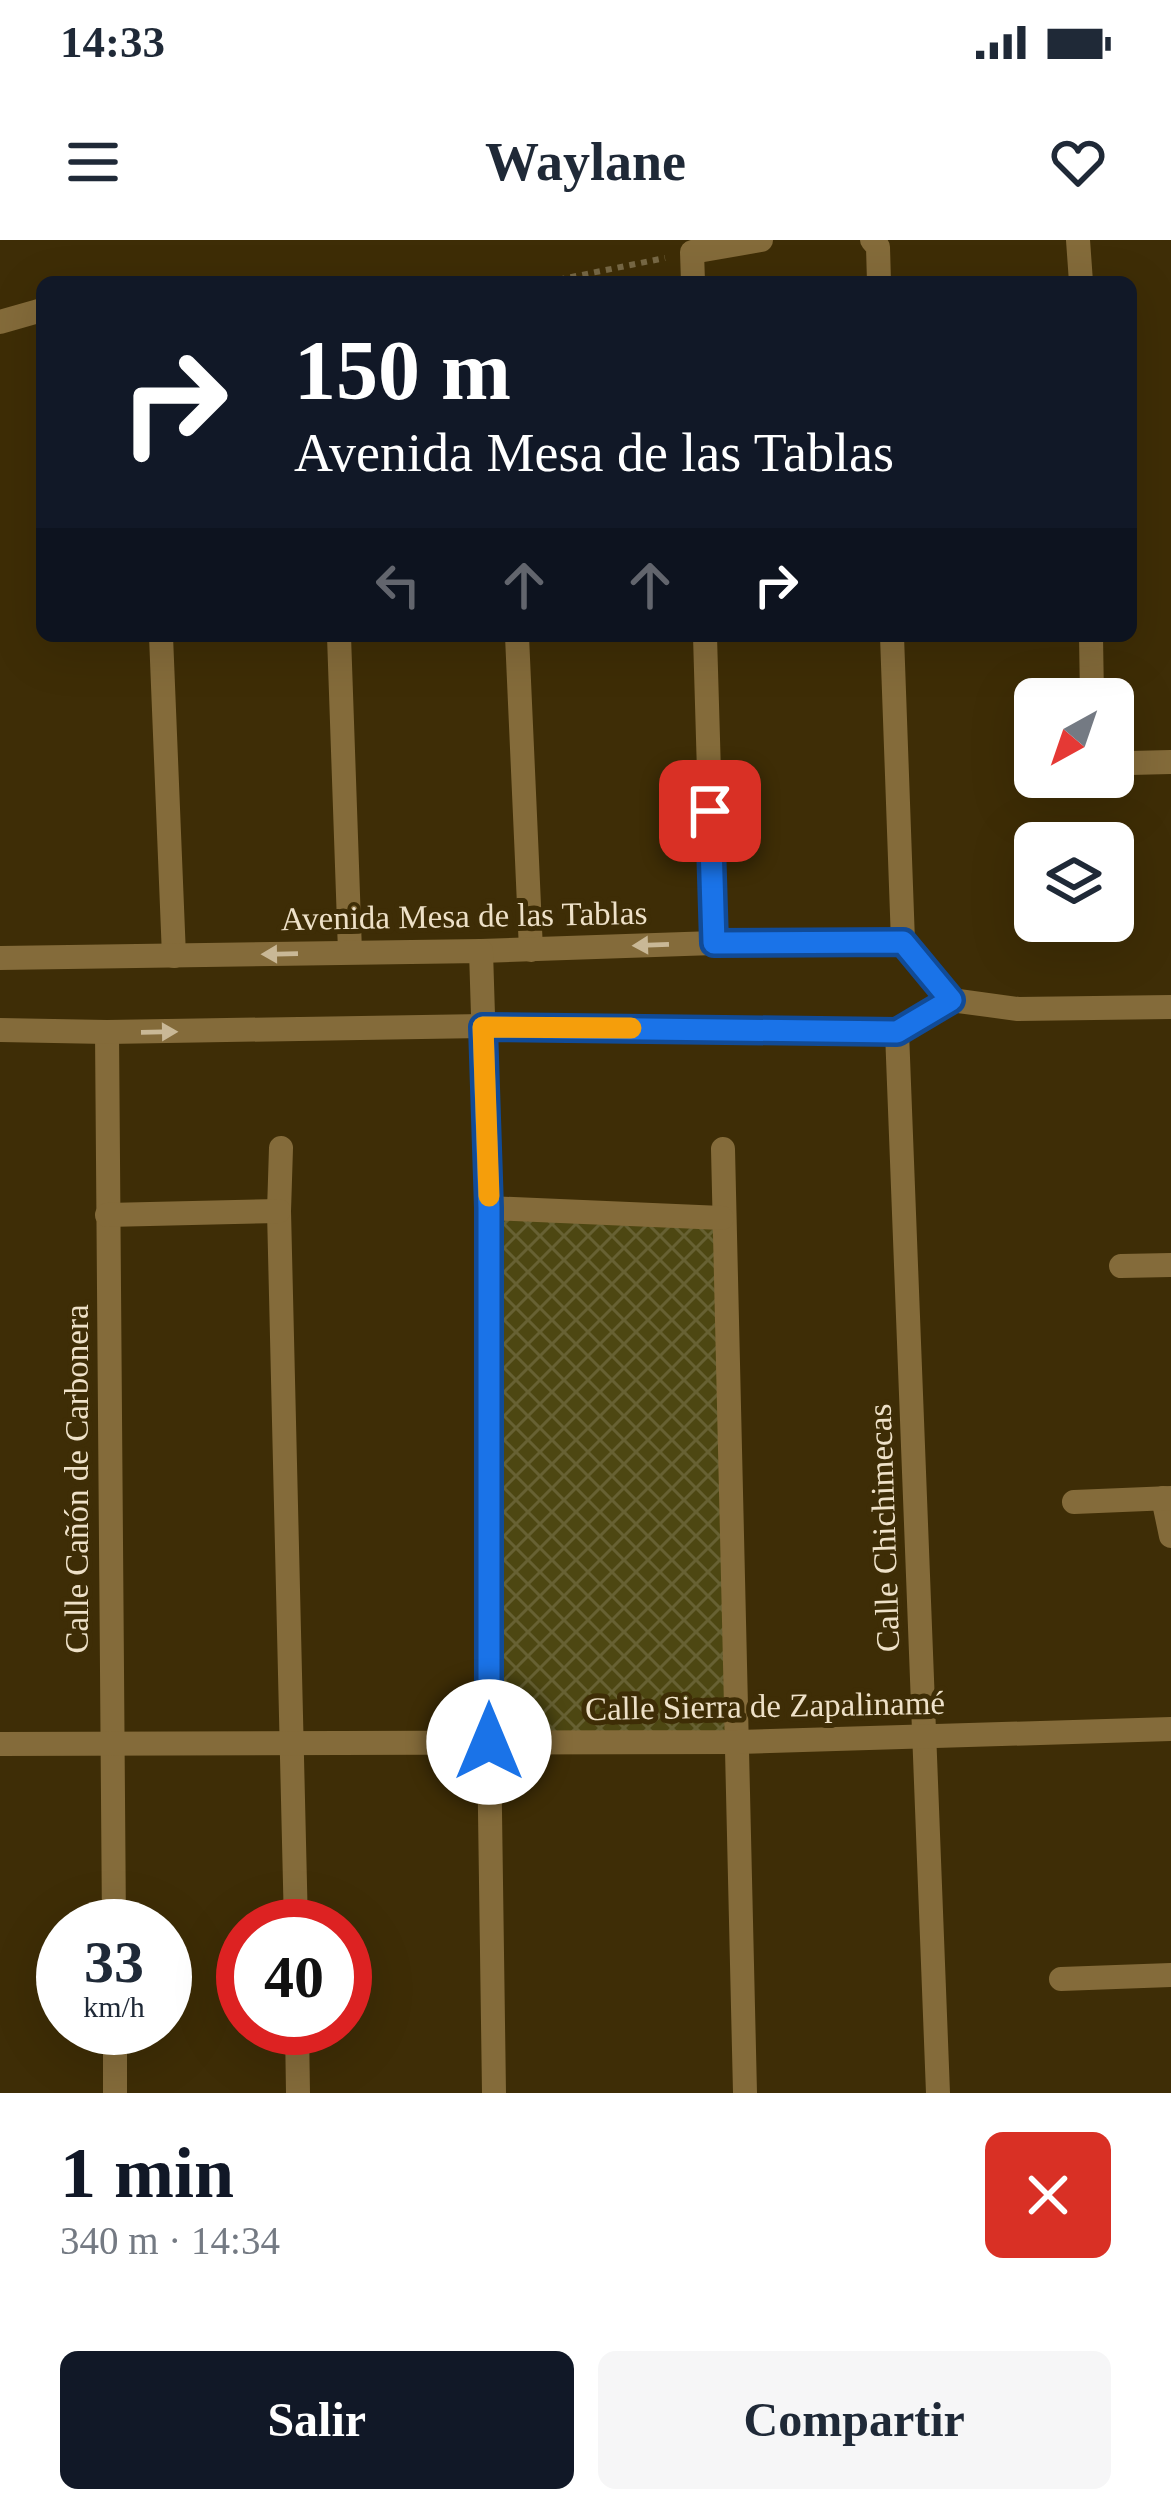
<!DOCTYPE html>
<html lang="es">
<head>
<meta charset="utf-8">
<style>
	:root { --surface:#fff; --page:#f6f6f7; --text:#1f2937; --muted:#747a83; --accent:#111827 }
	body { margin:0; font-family:Georgia,serif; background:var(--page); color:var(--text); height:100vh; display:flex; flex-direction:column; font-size:45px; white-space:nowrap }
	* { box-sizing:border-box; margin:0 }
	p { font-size:39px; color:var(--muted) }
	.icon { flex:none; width:66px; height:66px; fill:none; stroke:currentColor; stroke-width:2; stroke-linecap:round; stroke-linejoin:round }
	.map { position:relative; height:1853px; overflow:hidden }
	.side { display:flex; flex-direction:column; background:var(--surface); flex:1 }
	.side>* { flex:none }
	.banner { position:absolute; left:36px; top:36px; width:1101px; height:366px; border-radius:18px; box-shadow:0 12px 48px #0002; background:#111827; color:#fff; overflow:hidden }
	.needle { width:78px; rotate:220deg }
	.controls { position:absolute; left:1014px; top:438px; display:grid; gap:24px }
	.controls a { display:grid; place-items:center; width:120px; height:120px; border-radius:18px; background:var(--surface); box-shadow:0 12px 48px #0002; font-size:60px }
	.speed { position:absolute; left:36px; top:1659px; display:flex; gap:24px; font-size:60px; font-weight:700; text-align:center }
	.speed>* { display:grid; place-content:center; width:156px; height:156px; border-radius:50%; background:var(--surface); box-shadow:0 12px 48px #0002; line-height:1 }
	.speed small { font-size:30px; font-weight:400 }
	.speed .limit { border:18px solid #d22; background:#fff; color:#111 }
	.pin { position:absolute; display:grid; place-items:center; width:102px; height:102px; color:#fff; margin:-51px; border-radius:24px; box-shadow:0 6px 18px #0006 }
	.me { position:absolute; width:132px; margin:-66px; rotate:0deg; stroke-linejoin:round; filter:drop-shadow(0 0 9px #0008) }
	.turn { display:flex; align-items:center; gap:42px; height:252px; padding:0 60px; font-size:54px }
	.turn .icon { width:156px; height:156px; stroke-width:2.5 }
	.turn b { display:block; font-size:84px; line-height:102px }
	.lanes { display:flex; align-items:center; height:114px; padding:0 60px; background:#0003; justify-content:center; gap:60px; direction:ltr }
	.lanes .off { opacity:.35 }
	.round { display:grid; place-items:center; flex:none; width:126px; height:126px; border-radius:18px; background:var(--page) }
	.summary { display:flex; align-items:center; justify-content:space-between; height:204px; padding:0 60px }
	h1 { font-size:72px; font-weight:600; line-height:90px; color:var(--accent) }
	.primary-button { display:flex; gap:24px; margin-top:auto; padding:24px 60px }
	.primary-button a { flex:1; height:138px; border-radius:18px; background:var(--accent); color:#fff; font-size:48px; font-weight:600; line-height:138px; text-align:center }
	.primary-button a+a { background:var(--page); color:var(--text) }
	.status { display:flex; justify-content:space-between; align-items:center; height:84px; padding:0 60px; background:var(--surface); direction:ltr }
	.status svg { height:33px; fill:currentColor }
	header { display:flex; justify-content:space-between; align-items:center; height:156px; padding:0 60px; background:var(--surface); font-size:54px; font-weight:600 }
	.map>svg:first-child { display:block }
	.building { fill:url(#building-cross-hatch); stroke:#6d6834; stroke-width:3 }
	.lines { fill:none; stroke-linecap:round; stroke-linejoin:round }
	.path { stroke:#776845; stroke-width:6; stroke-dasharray:6 6; stroke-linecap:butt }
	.minor { stroke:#846b3a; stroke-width:24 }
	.tertiary { stroke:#846b3a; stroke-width:24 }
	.oneway { fill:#c9b896 }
	.route-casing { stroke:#114b97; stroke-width:30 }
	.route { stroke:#1a73e8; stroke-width:21 }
	.slow { stroke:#f59e0b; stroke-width:21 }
	.labels { text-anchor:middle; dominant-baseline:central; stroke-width:10; stroke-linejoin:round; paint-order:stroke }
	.street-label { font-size:33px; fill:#eee1c8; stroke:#3e2d06 }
</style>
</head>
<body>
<div class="status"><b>14:33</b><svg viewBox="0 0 49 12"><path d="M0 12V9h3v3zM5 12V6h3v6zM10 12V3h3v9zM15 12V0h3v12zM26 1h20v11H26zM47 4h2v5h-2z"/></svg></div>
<header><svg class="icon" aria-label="menu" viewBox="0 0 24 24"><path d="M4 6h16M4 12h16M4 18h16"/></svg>Waylane<svg class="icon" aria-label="heart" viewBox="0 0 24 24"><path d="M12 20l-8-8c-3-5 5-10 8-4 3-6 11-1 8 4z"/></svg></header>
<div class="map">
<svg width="1171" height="1853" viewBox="0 0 1171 1853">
	<defs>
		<pattern id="building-cross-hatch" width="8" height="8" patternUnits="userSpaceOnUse" patternTransform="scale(3)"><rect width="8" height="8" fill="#4d4712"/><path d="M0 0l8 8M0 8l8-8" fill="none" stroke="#676133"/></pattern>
	</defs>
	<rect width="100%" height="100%" fill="#3e2d06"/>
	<!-- building -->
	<polygon class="building" points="489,968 722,978 727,1492 489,1502"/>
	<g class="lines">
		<!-- path -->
		<polyline class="path" points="547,42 665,18"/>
		<!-- minor -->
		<g class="minor">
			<polyline points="872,0 878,7 879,42"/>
			<polyline points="1078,0 1081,42"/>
			<polyline points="693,42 692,12 761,0"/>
			<polyline points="0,82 42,70"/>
			<polyline points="161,396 174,716"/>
			<polyline points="339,396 350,712"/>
			<polyline points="517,396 531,710"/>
			<polyline points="705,396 714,703"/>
			<polyline points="892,396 903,702"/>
			<polyline points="1091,396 1092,459"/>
			<polyline points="1113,517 1130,523 1171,522"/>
			<polyline points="481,711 714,703 903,702 951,760"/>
			<polyline points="951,760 1018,769 1171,767"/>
			<polyline points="483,786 897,792 951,760"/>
			<polyline points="107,792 114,1686"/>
			<polyline points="897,792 938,1853"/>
			<polyline points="281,908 279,971 296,1686"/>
			<polyline points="723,909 745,1853"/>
			<polyline points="489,968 722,978"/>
			<polyline points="107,975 279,971"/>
			<polyline points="1121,1026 1171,1025"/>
			<polyline points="1163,1258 1171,1296"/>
			<polyline points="1074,1262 1171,1258"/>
			<polyline points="0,1504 738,1502 1171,1489"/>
			<polyline points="1061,1739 1171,1735"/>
			<polyline points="115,1788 115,1853"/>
			<polyline points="297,1788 298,1853"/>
		</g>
		<!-- tertiary -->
		<g class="tertiary">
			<polyline points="0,718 481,711 489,968 489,1502 494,1853"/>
			<polyline points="0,790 107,792 483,786"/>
		</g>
	</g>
	<!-- one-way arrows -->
	<defs><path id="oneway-solid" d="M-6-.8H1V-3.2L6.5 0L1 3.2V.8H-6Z" transform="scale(3)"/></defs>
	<g class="oneway">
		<use href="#oneway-solid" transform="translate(651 705) rotate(178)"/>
		<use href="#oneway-solid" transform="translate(280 714) rotate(179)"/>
		<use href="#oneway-solid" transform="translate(159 792) rotate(-1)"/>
	</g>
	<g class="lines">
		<defs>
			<polyline id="route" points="489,1502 489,968 483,787 897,792 951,760 903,702 714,703 710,571"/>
		</defs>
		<!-- route casing -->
		<use href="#route" class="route-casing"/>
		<!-- route -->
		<use href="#route" class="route"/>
		<!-- slow -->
		<polyline class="slow" points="489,956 483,787 631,788"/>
	</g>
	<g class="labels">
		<!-- street labels -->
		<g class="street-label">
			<text transform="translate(464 676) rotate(-1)">Avenida Mesa de las Tablas</text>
			<text transform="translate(77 1239) rotate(-90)">Calle Cañón de Carbonera</text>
			<text transform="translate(884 1288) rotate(-92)">Calle Chichimecas</text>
			<text transform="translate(765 1466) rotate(-1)">Calle Sierra de Zapalinamé</text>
		</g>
	</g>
</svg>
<div class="controls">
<a><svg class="needle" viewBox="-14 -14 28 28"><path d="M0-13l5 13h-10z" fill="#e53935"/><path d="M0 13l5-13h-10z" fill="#747a83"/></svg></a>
<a><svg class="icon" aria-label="layers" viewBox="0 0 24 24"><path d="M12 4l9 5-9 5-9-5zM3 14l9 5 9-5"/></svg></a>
</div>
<div class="speed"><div>33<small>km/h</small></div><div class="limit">40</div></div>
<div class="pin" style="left:710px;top:571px;background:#d93025"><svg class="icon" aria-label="arrive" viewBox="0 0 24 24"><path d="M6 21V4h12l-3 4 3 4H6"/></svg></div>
<svg class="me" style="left:489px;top:1502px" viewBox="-20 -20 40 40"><circle r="19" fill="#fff"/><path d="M0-13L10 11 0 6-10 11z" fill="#1a73e8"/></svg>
<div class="banner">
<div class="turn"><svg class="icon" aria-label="right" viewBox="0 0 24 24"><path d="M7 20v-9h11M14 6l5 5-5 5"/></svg><div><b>150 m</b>Avenida Mesa de las Tablas</div></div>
<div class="lanes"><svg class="icon off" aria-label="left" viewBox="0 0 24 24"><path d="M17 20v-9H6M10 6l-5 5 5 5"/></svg><svg class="icon off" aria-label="ahead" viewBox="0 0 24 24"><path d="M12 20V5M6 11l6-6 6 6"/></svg><svg class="icon off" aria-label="ahead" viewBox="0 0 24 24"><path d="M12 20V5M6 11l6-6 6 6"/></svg><svg class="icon" aria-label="right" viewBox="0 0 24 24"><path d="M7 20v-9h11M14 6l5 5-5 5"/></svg></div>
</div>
</div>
<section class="side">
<div class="summary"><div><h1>1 min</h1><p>340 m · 14:34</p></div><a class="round" style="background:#d93025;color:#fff"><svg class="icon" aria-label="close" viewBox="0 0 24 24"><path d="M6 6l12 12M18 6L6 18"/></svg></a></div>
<div class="primary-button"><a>Salir</a><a>Compartir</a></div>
</section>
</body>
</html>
